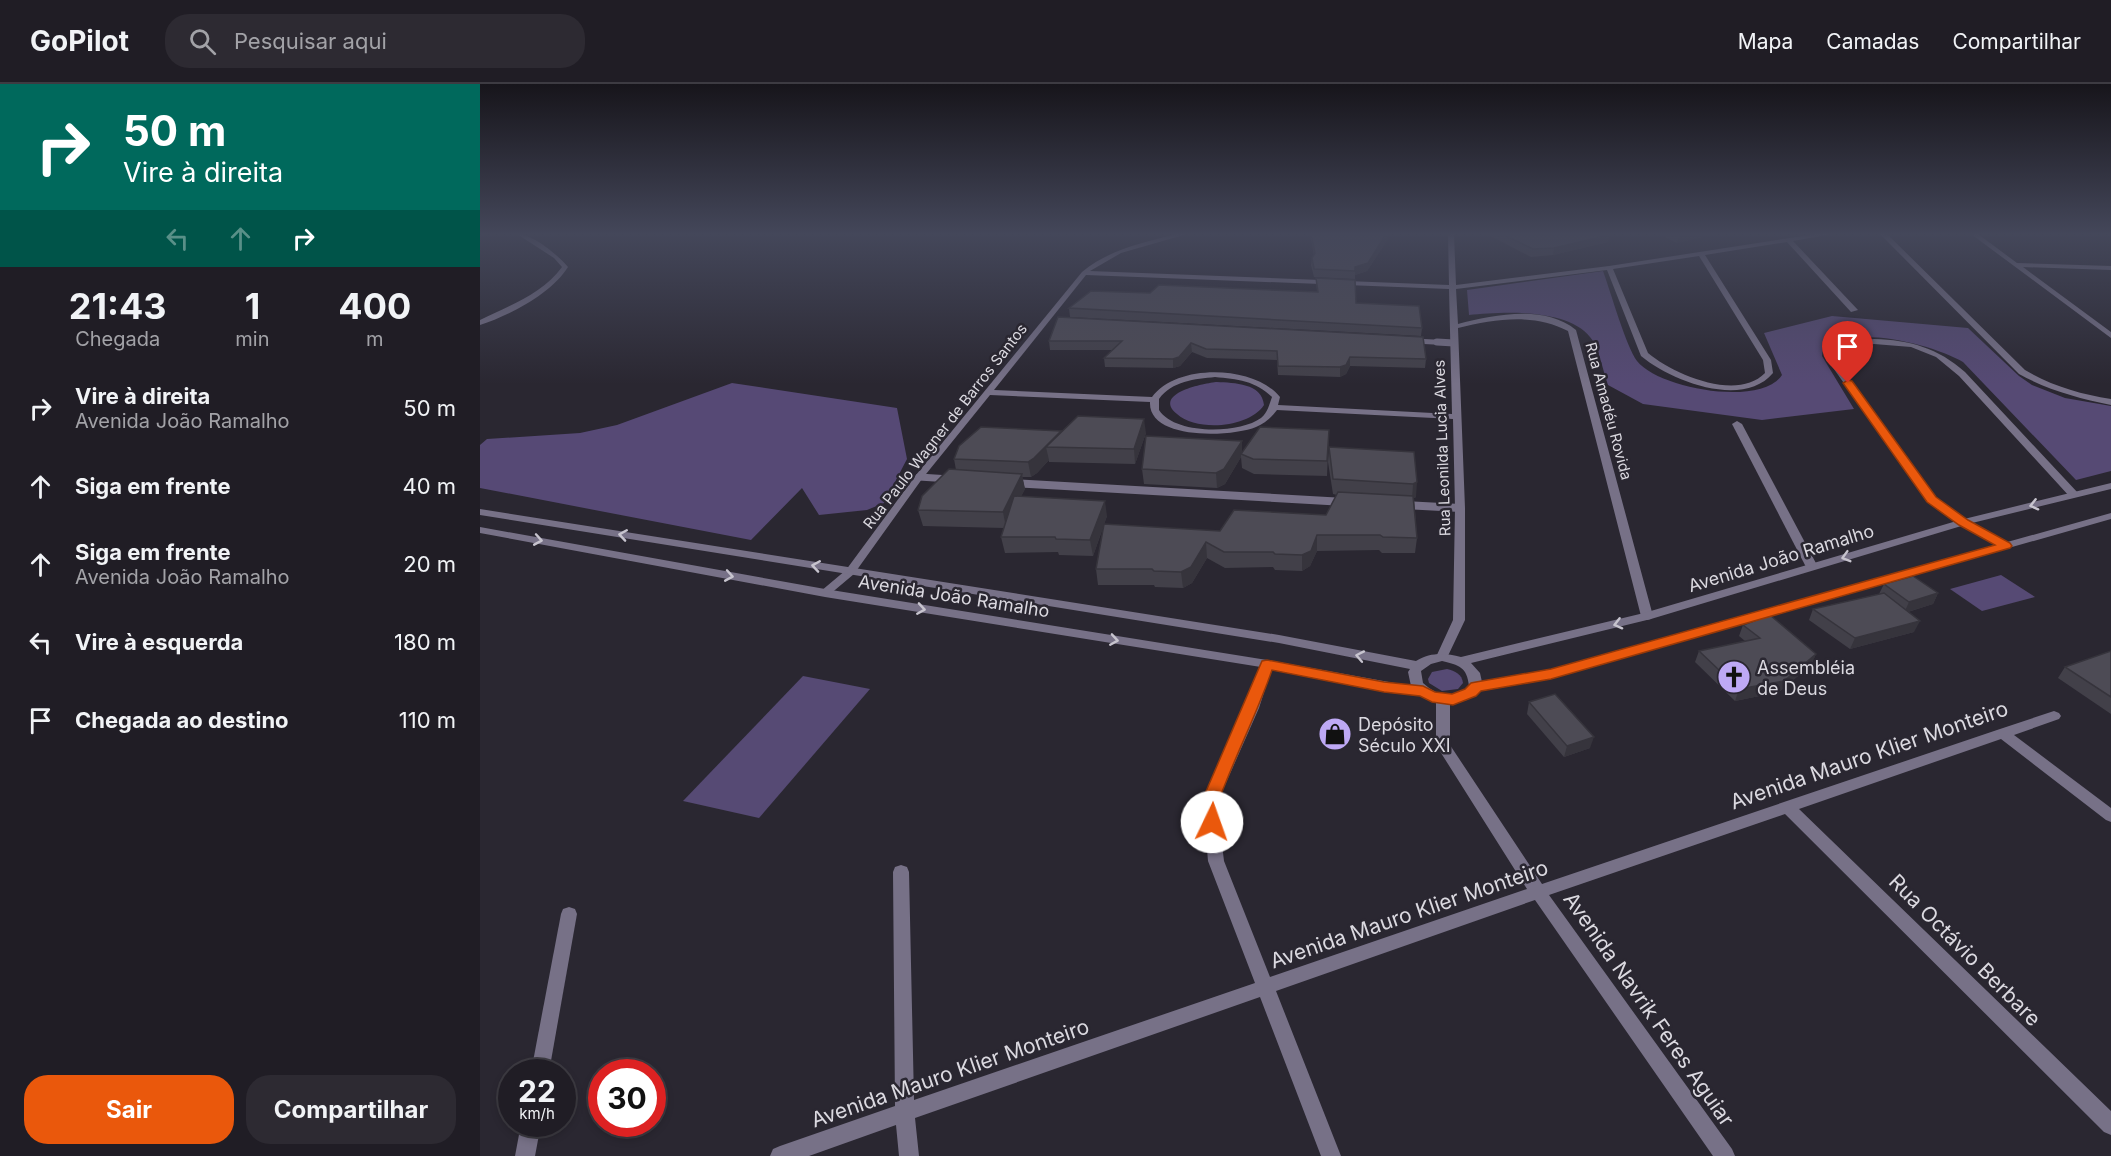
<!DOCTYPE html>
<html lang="pt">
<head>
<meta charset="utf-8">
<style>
	:root { --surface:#201d25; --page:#2d2a32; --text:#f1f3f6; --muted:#a2a2a7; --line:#3d3b42; --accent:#ea580c }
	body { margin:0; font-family:Inter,sans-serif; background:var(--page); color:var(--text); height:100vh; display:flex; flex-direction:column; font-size:22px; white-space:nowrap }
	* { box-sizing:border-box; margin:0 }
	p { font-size:20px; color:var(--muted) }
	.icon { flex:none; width:33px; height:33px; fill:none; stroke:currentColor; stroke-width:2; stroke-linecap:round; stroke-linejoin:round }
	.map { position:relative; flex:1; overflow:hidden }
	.details { display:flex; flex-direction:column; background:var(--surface); width:480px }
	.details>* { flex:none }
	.top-card { background:#00695c; color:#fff; overflow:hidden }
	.speed { position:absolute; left:18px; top:975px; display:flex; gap:12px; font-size:30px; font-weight:700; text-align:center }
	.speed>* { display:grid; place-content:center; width:78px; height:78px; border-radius:50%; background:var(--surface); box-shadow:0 3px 9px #0003,0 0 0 2px var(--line); line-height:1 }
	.speed small { font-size:15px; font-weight:400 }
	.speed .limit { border:9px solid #d22; background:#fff; color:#111 }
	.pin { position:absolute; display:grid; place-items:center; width:51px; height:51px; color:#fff; margin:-62px -26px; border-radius:50% 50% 50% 0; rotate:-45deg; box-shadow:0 0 6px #0007 }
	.pin .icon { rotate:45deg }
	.me { position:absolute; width:66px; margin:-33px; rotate:3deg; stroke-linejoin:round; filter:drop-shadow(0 0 4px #0008) }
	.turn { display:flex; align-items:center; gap:21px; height:126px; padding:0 24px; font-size:27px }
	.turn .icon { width:78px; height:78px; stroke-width:2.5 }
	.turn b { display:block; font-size:42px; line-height:51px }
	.lanes { display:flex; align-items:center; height:57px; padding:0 24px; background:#0003; justify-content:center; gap:30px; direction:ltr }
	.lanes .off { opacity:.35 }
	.eta { display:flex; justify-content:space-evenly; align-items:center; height:102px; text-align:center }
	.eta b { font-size:36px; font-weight:700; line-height:42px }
	.cta { display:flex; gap:12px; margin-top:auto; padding:12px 24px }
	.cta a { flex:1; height:69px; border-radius:24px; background:var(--accent); color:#fff; font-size:24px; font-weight:700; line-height:69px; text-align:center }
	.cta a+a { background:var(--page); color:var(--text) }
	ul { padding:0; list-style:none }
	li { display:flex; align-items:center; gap:18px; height:78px; padding:0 24px }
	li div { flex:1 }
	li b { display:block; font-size:22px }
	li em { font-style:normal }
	header { display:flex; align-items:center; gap:36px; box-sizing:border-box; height:84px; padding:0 30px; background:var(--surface); border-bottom:2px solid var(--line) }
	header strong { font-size:28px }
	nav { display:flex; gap:33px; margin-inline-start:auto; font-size:21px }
	.search { width:420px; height:54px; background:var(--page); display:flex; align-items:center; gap:15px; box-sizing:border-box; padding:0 21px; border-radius:24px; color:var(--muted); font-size:22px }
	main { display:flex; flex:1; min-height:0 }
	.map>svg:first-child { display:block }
	.green { fill:#564a74 }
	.forest { fill:#564975 }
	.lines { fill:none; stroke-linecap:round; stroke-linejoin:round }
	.service-far2 { stroke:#777187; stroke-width:5 }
	.service-far1 { stroke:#777187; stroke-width:7 }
	.service { stroke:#777187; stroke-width:8 }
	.minor { fill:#777187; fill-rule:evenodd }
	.tertiary { fill:#777187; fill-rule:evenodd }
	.wall { fill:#424049 }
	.shaded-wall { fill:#36343c }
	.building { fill:#4d4b55; stroke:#36343c; stroke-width:1.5 }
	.oneway { stroke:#c7c4ce }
	.route { fill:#ea580c; stroke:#983908; stroke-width:1.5 }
	.labels { text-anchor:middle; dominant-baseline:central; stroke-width:5; stroke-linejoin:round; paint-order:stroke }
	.far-street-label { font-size:15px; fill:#dbd9e0; stroke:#2a2731 }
	.street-label { font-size:18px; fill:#dbd9e0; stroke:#2a2731 }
	.poi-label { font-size:18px; fill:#dbd9e0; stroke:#2a2731; text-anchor:start }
	.near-street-label { font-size:21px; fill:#dbd9e0; stroke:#2a2731 }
</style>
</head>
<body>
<header>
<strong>GoPilot</strong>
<div class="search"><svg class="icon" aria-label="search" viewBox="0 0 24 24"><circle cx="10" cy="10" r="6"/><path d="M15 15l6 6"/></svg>Pesquisar aqui</div>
<nav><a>Mapa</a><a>Camadas</a><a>Compartilhar</a></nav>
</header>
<main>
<section class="details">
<div class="top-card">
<div class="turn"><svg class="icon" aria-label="right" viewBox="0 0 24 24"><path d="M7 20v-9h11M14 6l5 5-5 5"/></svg><div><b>50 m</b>Vire à direita</div></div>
<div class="lanes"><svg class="icon off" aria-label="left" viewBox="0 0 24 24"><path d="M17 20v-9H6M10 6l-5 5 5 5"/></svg><svg class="icon off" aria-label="ahead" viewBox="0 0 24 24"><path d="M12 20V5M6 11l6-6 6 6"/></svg><svg class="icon" aria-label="right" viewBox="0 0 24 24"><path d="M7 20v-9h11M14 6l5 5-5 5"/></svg></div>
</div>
<div class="eta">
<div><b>21:43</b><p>Chegada</p></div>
<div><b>1</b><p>min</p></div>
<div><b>400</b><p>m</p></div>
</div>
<ul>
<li><svg class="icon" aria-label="right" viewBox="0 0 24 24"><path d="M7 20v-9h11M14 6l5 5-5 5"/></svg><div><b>Vire à direita</b><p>Avenida João Ramalho</p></div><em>50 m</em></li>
<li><svg class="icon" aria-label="ahead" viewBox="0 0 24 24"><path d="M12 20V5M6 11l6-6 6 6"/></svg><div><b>Siga em frente</b></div><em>40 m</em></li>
<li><svg class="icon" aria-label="ahead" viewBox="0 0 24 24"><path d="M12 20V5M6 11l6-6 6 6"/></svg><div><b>Siga em frente</b><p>Avenida João Ramalho</p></div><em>20 m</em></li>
<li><svg class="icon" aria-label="left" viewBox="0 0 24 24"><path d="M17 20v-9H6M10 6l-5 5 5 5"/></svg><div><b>Vire à esquerda</b></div><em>180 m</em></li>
<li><svg class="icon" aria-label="arrive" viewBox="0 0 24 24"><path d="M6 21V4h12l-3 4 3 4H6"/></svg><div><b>Chegada ao destino</b></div><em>110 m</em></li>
</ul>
<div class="cta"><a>Sair</a><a>Compartilhar</a></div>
</section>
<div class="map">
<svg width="1631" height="1072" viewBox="0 0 1631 1072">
	<rect width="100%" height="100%" fill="#2a2731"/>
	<!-- green -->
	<g class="green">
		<path d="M 1123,187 C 1131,209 1146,262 1157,277 C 1179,305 1281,323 1302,291 L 1284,249 L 1352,232 L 1488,244 L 1539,292 L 1552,301 L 1585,314 L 1631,322 L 1631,387 L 1596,396 L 1483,278 C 1454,261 1372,239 1343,265 L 1342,272 L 1374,325 L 1282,336 L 1163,320 L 1128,301 C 1123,287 1120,269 1113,257 C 1092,223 1022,228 989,231 L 987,206 Z"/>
		<path d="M 737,298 C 754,299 782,299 784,321 C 769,344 717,348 697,330 C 672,309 725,299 737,298 Z"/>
		<polygon points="1521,491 1555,513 1502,527 1470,505"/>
		<path d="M 967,585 C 975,587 982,590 983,599 L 978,605 L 962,607 L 949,599 L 948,595 L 952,588 Z"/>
		<polygon points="323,592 390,605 279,734 203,717"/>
	</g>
	<!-- forest -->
	<polygon class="forest" points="252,299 417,324 427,375 404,419 387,426 339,431 322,404 271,456 0,404 0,361 7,355 100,349 137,341"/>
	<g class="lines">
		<!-- service-far2 -->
		<polyline class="service-far2" points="934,257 974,259"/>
		<!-- service-far1 -->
		<g class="service-far1">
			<polyline points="957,258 974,259"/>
			<polyline points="439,393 470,395"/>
		</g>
		<!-- service -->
		<g class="service">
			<polyline points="531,399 865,418"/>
			<polyline points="924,421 980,424"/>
		</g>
		<!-- minor -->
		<g class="minor">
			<path d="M 37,150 C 53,150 78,171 88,183 C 71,210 30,231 0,241 L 0,236 C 28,222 63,210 82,183 L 74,174 Z"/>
			<path d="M 696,150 L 707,150 L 641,169 L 610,187 L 969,201 L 968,150 L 974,150 L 976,201 L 1129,182 L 1336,150 L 1352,150 L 1313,157 L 1378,226 L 1371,228 L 1307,158 L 1225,171 L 1291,276 L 1293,289 C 1263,325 1191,297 1161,272 L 1127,186 L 976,205 L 978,240 C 1014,231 1064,220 1096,246 L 1173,532 L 1171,535 L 1167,536 L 1161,532 L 1088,247 C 1053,229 1016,235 978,244 L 985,424 L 985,536 L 966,576 L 962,577 L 956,573 L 973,536 L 975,424 L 973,335 L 797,326 C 791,334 785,339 776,343 C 752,353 668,357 670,318 L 510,311 L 442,395 L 374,490 L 349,511 L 341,511 L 339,509 L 341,507 L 366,486 L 436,391 L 602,188 C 630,165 662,159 696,150 ZM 1219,172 L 1283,276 L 1285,289 C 1257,318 1193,290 1168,269 L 1133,185 ZM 606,191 L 969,205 L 972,330 L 798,321 L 800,313 C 774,281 697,279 672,313 L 514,306 ZM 735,293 C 757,295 776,297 792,313 C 789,321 788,328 781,334 C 759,350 695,351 679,326 L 679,315 C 692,297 715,295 735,293 Z"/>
			<path d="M 1400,150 L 1407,150 L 1545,286 C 1572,302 1600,310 1631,315 L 1631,321 C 1598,314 1568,306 1539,290 Z"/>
			<polygon points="1491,150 1498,150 1537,179 1631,182 1631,186 1543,183 1631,248 1631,254"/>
			<path d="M 1394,255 C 1430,256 1458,264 1485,288 L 1598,409 L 1598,413 L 1590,413 L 1479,292 L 1456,273 L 1431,263 L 1394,260 L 1371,263 L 1355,273 L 1358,279 L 1456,413 L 1488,436 L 1531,462 L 1530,464 L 1522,464 L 1480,440 L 1448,417 L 1351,281 L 1347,272 C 1360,259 1377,257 1394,255 Z"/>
			<polygon points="1257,337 1262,340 1338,483 1336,485 1328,485 1326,483 1252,340"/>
			<polygon points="787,576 793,580 779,624 737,719 744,777 790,893 1047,805 956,661 956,615 958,612 968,612 970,615 970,661 1062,800 1517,646 1574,627 1579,629 1581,632 1579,635 1534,651 1631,724 1631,738 1626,736 1521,655 1319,725 1631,1027 1631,1051 1624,1048 1305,730 1069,811 1252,1065 1255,1072 1233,1072 1055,816 796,907 861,1072 841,1072 780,913 435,1034 439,1072 419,1072 416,1041 329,1072 290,1072 293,1065 300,1062 415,1022 413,788 415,783 421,781 427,783 429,788 434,1016 775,899 728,777 723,719 765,624 781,580"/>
			<polygon points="89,823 95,825 97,830 69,988 51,988 81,830 83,825"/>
			<polygon points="41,1040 61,1040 55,1072 35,1072"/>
		</g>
		<!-- tertiary -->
		<path class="tertiary" d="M 1631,399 L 1631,405 L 1488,440 L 1171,535 L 991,579 L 1000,589 L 1002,598 L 1071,586 L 1631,429 L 1631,435 L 1071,594 L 1000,607 L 987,616 L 966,620 L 943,612 L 904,607 L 787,584 L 345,513 L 0,449 L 0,443 L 345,505 L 787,576 L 931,602 L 928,588 L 930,585 L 799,559 L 0,431 L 0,425 L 799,551 L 936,577 C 951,568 965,569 981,573 L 1164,529 L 1480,436 ZM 962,577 C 979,581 987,583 989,602 C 974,616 957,612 943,599 L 941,587 L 951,580 Z"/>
	</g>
	<!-- wall -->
	<g class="wall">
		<polygon points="830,150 908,150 908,155 887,187 875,191 875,195 834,193 831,181 832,174 834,171"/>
		<polygon points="1007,150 1128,150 1129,151 1128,158 1073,171 1051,173"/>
		<polygon points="1179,150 1235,150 1197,159"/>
		<polygon points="836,194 876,219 942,244 941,252 590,233 589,224 670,209 837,208"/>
		<polygon points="578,233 946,275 945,284 870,282 866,290 860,293 798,291 797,276 727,274 712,268 700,282 693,284 625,283 624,274 633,266 570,266 569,257"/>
		<polygon points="849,346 847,392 774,390 762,384 761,373 745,400 737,404 664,400 662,385 762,368"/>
		<polygon points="666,349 655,380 569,378 569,376 557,389 551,393 542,393 545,405 541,412 627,432 624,440 740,447 846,431 857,411 853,410 848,378 849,363 934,368 936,413 934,414 937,454 935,469 902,469 899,466 837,467 830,482 822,487 795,486 793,483 745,484 727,474 712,499 703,504 675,503 674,501 618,501 616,485 624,441 613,472 579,471 578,468 525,469 521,453 524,444 443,442 438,426 476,386 474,375"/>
		<polygon points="1404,500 1458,509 1453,520 1428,528 1434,548 1370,565 1329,536 1333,525 1399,510"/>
		<polygon points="1263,541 1336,570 1331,581 1299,608 1255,617 1215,578 1219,567 1265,557 1259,552"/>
		<polygon points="1631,567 1631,630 1578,594 1585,583"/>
		<polygon points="1049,618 1110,664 1084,673 1047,630"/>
	</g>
	<!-- shaded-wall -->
	<g class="shaded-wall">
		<polygon points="906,150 908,150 908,155 887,187 875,191 875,183"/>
		<polygon points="1206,150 1235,150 1197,159 1199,152"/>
		<polygon points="1129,151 1128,158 1073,171 1074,164"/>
		<polygon points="711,259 712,268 700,282 693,284 693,275"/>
		<polygon points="870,273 870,282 866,290 860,293 860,283"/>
		<polygon points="664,335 666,349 655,380 654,365"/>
		<polygon points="581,347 583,361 566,363 569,376 557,389 551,393 548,378"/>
		<polygon points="762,357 762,370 761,370 761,373 745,400 737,404 736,389"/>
		<polygon points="542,390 545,405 526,444 523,428"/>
		<polygon points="937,398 936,413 932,415 933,400"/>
		<polygon points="625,417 627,432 613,472 610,456"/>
		<polygon points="837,451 837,467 830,482 822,487 822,471"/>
		<polygon points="726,458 727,474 712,499 703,504 701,488"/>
		<polygon points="1458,509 1453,520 1424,529 1429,518"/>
		<polygon points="1440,537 1434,548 1370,565 1375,554"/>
		<polygon points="1336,570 1331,581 1299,608 1255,617 1259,605"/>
		<polygon points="1114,653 1110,664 1084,673 1087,662"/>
	</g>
	<!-- building -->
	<g class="building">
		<polygon points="831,150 906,150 888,179 875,183 875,187 834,185 832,174 835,169"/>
		<polygon points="1022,150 1128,150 1129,151 1074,164 1053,165"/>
		<polygon points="836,194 875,196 876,219 939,222 942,244 589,224 611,207 670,209 679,201 838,208"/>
		<polygon points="578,233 943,253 946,275 870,273 866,281 860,283 798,282 797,267 726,265 711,259 699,273 693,275 624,274 642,257 569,257"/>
		<polygon points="598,332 664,335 654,365 566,363"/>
		<polygon points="501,343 581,347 554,374 548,378 474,375 479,362"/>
		<polygon points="780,343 849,346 847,377 773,375 761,370"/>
		<polygon points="666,352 762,357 744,385 736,389 662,385"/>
		<polygon points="849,363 934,368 937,398 933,400 853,395"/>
		<polygon points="469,385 542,390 523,428 438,426 442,412"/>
		<polygon points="858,408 933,412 937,454 903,453 900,451 837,451 831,467 822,471 795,470 793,468 744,468 726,458 711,483 701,488 674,487 672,485 616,485 624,440 740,447 754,426 846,431"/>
		<polygon points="534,412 625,417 610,456 576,455 575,453 521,453"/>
		<polygon points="1433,492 1458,509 1429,518 1404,500"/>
		<polygon points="1404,509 1440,537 1375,554 1333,525"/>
		<polygon points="1290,531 1336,570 1304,597 1259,605 1219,567 1280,554 1263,541"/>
		<polygon points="1631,567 1631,613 1585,583"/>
		<polygon points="1075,610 1114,653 1087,662 1049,618"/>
	</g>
	<!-- one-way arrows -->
	<defs><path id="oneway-chevron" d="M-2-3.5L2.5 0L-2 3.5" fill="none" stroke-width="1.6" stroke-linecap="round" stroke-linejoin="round" transform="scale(1.5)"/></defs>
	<g class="oneway">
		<use href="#oneway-chevron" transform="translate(1554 421) rotate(166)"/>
		<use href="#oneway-chevron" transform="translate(143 451) rotate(-171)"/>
		<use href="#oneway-chevron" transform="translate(58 456) rotate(10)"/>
		<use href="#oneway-chevron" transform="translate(1366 473) rotate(164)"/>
		<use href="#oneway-chevron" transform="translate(336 482) rotate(-171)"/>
		<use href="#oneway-chevron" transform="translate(249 492) rotate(10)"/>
		<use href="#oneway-chevron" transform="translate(441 525) rotate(9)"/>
		<use href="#oneway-chevron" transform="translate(1138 540) rotate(166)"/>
		<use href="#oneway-chevron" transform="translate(634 556) rotate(9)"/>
		<use href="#oneway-chevron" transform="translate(880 572) rotate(-169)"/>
	</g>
	<!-- sky -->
	<linearGradient id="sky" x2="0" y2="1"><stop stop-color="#17151b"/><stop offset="0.5" stop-color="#44475a"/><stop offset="1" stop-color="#44475a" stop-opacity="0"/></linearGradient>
	<rect width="1631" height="300" fill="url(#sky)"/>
	<!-- route -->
	<path class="route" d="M 1368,296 L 1372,297 L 1456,413 L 1488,436 L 1530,459 L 1532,462 L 1530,464 L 1071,595 L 1001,607 L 996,612 L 973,621 L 952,618 L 940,612 L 904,608 L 792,586 C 777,630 755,672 739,716 C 736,725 743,734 738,743 L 732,745 L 726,743 L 721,719 L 782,577 L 787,576 L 904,598 L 943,602 L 955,608 L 972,610 L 985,605 L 991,599 L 996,598 L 1071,585 L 1515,461 L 1479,441 L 1447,418 L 1363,299 Z"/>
	<!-- icons -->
	<defs>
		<symbol id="church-disc" viewBox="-11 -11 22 22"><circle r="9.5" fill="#bea9f5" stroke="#2a2731"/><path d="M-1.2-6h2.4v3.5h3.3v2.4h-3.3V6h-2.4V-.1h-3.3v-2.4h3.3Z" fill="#111"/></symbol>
		<symbol id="shop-disc" viewBox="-11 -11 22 22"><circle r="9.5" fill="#bea9f5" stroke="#2a2731"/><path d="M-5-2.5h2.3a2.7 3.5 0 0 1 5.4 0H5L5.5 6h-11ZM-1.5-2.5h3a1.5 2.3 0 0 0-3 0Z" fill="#111"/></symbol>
	</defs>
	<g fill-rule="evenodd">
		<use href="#church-disc" x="1235" y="574" width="38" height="38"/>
		<use href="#shop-disc" x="836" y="631" width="38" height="38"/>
	</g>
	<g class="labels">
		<!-- far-street labels -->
		<g class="far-street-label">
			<text transform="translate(1129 327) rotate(75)">Rua Amadéu Rovida</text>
			<text transform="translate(465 342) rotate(-52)">Rua Paulo Wagner de Barros Santos</text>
			<text transform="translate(962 364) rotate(-92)">Rua Leonilda Lucia Alves</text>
		</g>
		<!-- street labels -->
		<g class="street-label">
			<text transform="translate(1301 474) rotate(-17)">Avenida João Ramalho</text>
			<text transform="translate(474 512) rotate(9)">Avenida João Ramalho</text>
		</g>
		<!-- poi labels -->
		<g class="poi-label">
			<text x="1277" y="583">Assembléia<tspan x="1277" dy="21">de Deus</tspan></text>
			<text x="878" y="640">Depósito<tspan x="878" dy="21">Século XXI</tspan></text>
		</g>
		<!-- near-street labels -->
		<g class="near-street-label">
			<text transform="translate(1389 671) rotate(-19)">Avenida Mauro Klier Monteiro</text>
			<text transform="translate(929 830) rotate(-19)">Avenida Mauro Klier Monteiro</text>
			<text transform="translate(1485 866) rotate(45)">Rua Octávio Berbare</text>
			<text transform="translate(1169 925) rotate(55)">Avenida Navrik Feres Aguiar</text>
			<text transform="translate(470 989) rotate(-19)">Avenida Mauro Klier Monteiro</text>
		</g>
	</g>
</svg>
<div class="speed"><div>22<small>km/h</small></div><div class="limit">30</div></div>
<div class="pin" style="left:1368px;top:299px;background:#d93025"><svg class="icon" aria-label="arrive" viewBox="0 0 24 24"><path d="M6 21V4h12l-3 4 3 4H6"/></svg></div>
<svg class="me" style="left:732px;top:738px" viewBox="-20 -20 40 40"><circle r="19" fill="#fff"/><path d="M0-13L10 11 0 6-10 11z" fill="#ea580c"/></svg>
</div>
</main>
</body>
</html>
